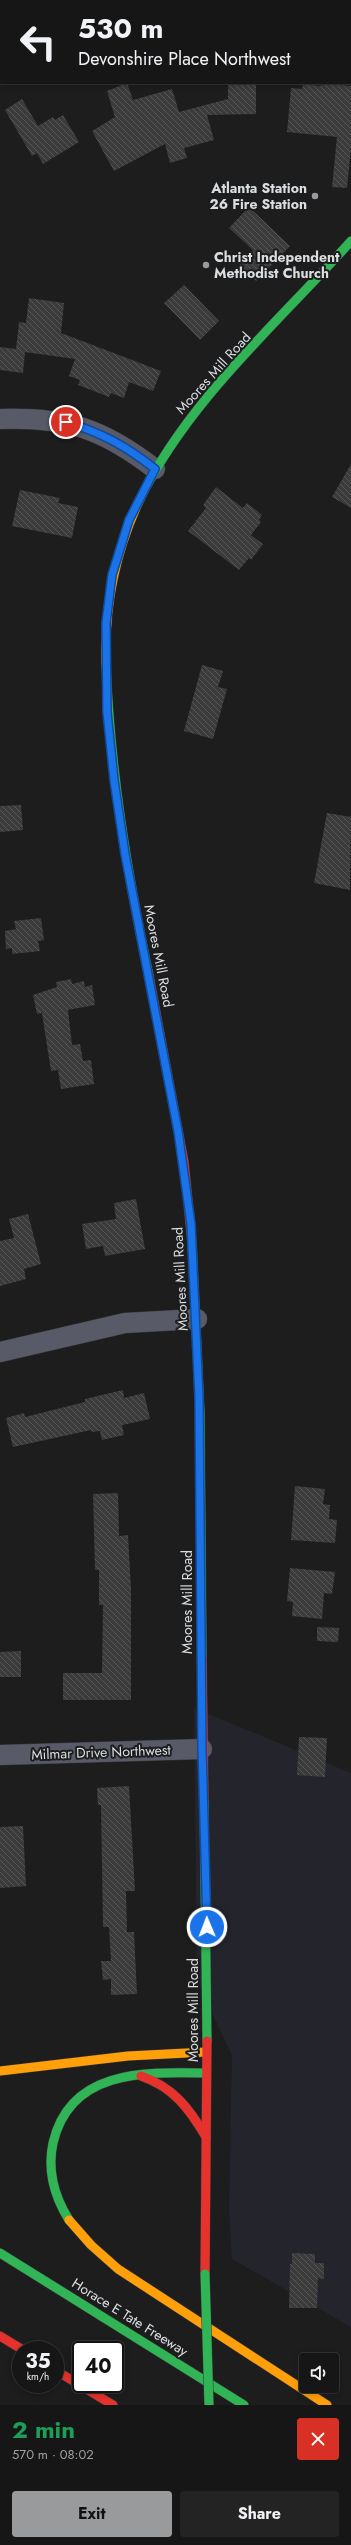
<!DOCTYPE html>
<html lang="en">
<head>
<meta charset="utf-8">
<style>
	:root { --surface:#161616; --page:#232323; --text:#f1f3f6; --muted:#9e9fa1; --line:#353535; --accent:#999a9b }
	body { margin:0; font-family:Jost,sans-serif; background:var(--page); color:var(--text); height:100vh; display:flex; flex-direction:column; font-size:15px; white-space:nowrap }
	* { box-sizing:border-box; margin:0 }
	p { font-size:13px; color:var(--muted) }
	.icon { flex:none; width:22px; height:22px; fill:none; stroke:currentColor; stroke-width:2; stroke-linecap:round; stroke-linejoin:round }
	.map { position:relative; height:2405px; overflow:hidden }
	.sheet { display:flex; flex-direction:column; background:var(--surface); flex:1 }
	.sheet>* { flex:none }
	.hud { position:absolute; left:0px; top:0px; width:351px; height:84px; box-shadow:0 2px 6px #0003,0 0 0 1px var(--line); background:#161616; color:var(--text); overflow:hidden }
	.tools { position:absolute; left:299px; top:2353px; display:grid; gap:8px }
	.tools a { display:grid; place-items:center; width:40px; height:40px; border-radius:4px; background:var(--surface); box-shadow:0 2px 6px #0003,0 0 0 1px var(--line); font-size:20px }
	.speed { position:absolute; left:12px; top:2341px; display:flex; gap:8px; font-size:20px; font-weight:700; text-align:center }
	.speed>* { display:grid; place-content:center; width:52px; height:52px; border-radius:50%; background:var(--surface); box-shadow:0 2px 6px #0003,0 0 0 1px var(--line); line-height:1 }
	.speed small { font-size:10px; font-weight:400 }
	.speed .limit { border:2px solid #111; border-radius:6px; background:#fff; color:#111 }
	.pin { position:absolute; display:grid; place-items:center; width:34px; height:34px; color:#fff; margin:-17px; border:2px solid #fff; border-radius:50%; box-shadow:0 1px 4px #0007 }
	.me { position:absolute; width:44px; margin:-22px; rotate:359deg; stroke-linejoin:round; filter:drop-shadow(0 0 3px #0008) }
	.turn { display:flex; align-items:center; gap:14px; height:84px; padding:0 12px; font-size:18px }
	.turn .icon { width:52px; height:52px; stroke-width:2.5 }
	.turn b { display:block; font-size:28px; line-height:34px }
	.round { display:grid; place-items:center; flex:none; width:42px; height:42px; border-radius:4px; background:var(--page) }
	.head { display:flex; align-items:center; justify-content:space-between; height:68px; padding:0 12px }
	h1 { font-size:24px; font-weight:700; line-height:30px; color:#1e9e55 }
	.primary-button { display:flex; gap:8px; margin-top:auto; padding:8px 12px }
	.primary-button a { flex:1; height:46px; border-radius:4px; background:var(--accent); color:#111; font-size:16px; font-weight:700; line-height:46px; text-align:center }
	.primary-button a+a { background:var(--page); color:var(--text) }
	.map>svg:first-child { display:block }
	.built { fill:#24252c }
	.building { fill:url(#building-back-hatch) }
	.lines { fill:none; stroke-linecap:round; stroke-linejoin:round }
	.street-casing { stroke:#383839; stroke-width:21 }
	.fast-casing { stroke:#383839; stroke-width:10 }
	.slow-casing { stroke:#383839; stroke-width:10 }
	.jam-casing { stroke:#383839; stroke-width:10 }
	.street { stroke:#585a67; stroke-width:20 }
	.fast { stroke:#30b455; stroke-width:9 }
	.slow { stroke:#ff9f0a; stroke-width:9 }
	.jam { stroke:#e5322d; stroke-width:9 }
	.fast-bridge-casing { stroke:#383839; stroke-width:10; stroke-linecap:butt }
	.fast-bridge { stroke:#30b455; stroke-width:9 }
	.route-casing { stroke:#114b97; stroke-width:10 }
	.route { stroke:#1a73e8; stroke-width:7 }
	.poi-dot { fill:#999a9b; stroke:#1c1d1f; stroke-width:1.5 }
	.labels { text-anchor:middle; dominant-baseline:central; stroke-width:4; stroke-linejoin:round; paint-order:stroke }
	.poi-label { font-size:14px; font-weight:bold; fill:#dcddde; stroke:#1c1d1f; text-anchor:end }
	.street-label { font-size:14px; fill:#dcddde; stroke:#1c1d1f }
</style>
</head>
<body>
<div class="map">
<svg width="351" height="2405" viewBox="0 0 351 2405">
	<defs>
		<pattern id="building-back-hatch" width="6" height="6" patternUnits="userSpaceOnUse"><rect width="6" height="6" fill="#3b3b3c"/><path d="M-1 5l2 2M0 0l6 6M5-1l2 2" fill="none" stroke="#575758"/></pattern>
	</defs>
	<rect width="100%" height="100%" fill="#1d1d1e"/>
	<!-- built -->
	<polygon class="built" points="194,1708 351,1773 351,2327 232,2259 229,2210 232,2056 197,1980"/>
	<!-- building -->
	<g class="building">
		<polygon points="127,83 133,100 172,89 179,112 228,99 228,83 256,83 256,114 207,115 214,140 184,148 187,158 170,163 165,144 114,171 92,131 115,117 107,91"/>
		<polygon points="321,83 351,86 351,148 347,188 332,187 337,137 287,132 291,88 302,89 303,84 321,86"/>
		<polygon points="22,99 38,126 53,117 55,120 63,115 79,142 43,164 37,153 32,156 5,110"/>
		<polygon points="249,207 290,246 256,281 239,264 253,250 229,228"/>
		<polygon points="184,285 219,321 200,340 164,303"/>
		<polygon points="29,298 64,303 61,333 161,371 153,391 129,382 124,398 111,393 109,397 78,385 80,380 69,376 75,359 25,352 23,373 0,370 0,347 16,349 19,322 26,323"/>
		<polygon points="351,464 351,508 332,497"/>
		<polygon points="216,487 243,508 247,503 262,515 259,520 261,522 251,535 263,544 251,560 249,558 239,570 188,531 206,508 203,505"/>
		<polygon points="20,490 60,498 58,503 78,507 72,538 12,526"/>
		<polygon points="202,665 223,671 218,687 227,689 213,739 184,731"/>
		<polygon points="21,805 23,830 0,832 0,806"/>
		<polygon points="327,813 351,817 350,890 314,883"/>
		<polygon points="41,918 44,940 38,941 40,951 12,954 12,948 6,949 5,931 16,929 14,921"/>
		<polygon points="71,979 72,984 84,981 85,987 92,985 95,1005 68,1010 72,1045 80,1044 83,1061 91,1060 94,1084 61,1089 58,1070 51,1071 42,1013 37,1014 33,995 57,987 56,982"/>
		<polygon points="136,1199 145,1249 105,1256 103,1246 86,1249 82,1224 116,1219 114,1203"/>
		<polygon points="28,1214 41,1264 24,1269 26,1279 0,1286 0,1241 14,1238 9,1219"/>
		<polygon points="123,1390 124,1398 144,1393 150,1419 122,1425 124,1435 102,1440 100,1431 92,1432 91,1430 13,1447 6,1418 24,1413 25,1417 85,1402 85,1399"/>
		<polygon points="295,1486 325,1489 323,1504 330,1505 329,1519 337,1520 335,1543 291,1540"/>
		<polygon points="118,1493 119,1536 128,1535 131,1589 131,1700 63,1700 63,1673 102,1673 103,1605 99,1605 99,1570 95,1570 93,1494"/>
		<polygon points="290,1568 335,1572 332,1594 324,1593 322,1619 292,1616 293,1602 287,1601"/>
		<polygon points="317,1627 339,1628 338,1642 317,1641"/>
		<polygon points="21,1651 21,1677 0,1677 0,1652"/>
		<polygon points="299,1737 327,1738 325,1777 297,1775"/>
		<polygon points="129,1786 135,1891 126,1891 127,1932 134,1932 137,1994 111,1995 111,1979 103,1980 101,1961 111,1961 109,1927 103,1927 101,1805 98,1805 97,1788"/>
		<polygon points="23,1826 26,1886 0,1888 0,1827"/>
		<polygon points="292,2253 315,2254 315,2263 324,2263 324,2279 318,2278 317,2308 289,2308 290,2264 292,2264"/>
	</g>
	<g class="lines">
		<defs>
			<g id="street">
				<polyline points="264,0 264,1"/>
				<path d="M 0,419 C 67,417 102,428 155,469"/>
				<polyline points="0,1352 125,1323 197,1319"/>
				<polyline points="0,1755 202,1749"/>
			</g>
			<g id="fast">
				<polyline points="350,35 351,36"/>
				<path d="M 140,499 C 189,399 278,323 351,241"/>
				<path d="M 106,663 C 110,769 127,872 149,976"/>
				<polyline points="192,1242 200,1413 202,1656"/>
				<polyline points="204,1801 207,2041"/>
				<path d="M 69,2220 C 54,2196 47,2171 53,2143 C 70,2069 145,2072 206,2073"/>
				<polyline points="0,2253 244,2405"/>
			</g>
			<g id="slow">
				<polyline points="0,28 1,28"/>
				<path d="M 106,663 C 104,604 115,552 140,499"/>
				<polyline points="0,2071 128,2056 206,2052"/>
				<polyline points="69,2220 91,2245 118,2269 327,2405"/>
			</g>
			<g id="jam">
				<polyline points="149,976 184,1162 192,1242"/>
				<polyline points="202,1656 204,1801"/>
				<path d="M 141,2076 C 173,2087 189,2108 206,2137"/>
				<polyline points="205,2274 207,2041"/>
				<polyline points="0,2336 23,2350"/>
				<polyline points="55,2370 113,2405"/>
			</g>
		</defs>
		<!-- street casing -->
		<use href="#street" class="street-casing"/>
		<!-- fast casing -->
		<use href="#fast" class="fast-casing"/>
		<!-- slow casing -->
		<use href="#slow" class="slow-casing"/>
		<!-- jam casing -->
		<use href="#jam" class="jam-casing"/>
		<!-- street -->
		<use href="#street" class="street"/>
		<!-- fast -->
		<use href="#fast" class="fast"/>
		<!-- slow -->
		<use href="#slow" class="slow"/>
		<!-- jam -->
		<use href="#jam" class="jam"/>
		<defs>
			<polyline id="fast-bridge" points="205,2274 209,2405"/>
		</defs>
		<!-- fast-bridge casing -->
		<use href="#fast-bridge" class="fast-bridge-casing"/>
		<!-- fast-bridge -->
		<use href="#fast-bridge" class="fast-bridge"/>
	</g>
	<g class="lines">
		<defs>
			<path id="route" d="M 66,422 C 102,433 126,446 155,469 L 129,520 L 112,575 L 106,623 L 107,712 L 114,780 L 125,854 L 178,1131 L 191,1224 L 199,1397 L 202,1749 L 207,1927"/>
		</defs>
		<!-- route casing -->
		<use href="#route" class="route-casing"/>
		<!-- route -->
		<use href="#route" class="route"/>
	</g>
	<!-- markers -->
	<g class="poi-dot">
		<circle cx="315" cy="196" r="4"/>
		<circle cx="206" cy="265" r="4"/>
	</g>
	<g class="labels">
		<!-- poi labels -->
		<g class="poi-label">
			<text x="307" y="188">Atlanta Station<tspan x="307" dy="16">26 Fire Station</tspan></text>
			<text x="214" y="257" text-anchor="start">Christ Independent<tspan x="214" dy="16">Methodist Church</tspan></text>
		</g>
		<!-- street labels -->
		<g class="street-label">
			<text transform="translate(213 373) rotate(-48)">Moores Mill Road</text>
			<text transform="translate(159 956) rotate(79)">Moores Mill Road</text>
			<text transform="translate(180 1279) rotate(-93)">Moores Mill Road</text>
			<text transform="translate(187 1602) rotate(-90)">Moores Mill Road</text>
			<text transform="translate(101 1752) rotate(-2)">Milmar Drive Northwest</text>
			<text transform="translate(193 2010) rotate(-90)">Moores Mill Road</text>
			<text transform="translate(130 2317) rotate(32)">Horace E Tate Freeway</text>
		</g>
	</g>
</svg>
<div class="tools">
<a><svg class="icon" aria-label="sound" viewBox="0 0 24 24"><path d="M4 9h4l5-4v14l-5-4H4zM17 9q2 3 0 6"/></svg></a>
</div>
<div class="speed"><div>35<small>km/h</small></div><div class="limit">40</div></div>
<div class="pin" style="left:66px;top:422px;background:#d93025"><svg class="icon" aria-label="arrive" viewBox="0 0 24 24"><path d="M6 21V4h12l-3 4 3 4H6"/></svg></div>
<svg class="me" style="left:207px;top:1927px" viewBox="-20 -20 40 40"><circle r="17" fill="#1a73e8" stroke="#fff" stroke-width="3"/><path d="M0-11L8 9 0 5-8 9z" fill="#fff"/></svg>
<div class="hud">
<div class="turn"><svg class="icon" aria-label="left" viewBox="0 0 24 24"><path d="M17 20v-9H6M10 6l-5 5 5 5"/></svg><div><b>530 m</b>Devonshire Place Northwest</div></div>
</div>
</div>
<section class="sheet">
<div class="head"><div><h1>2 min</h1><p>570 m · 08:02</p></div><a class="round" style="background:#d93025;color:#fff"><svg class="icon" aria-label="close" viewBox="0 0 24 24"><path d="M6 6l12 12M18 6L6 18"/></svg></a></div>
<div class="primary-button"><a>Exit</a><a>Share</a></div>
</section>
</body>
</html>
